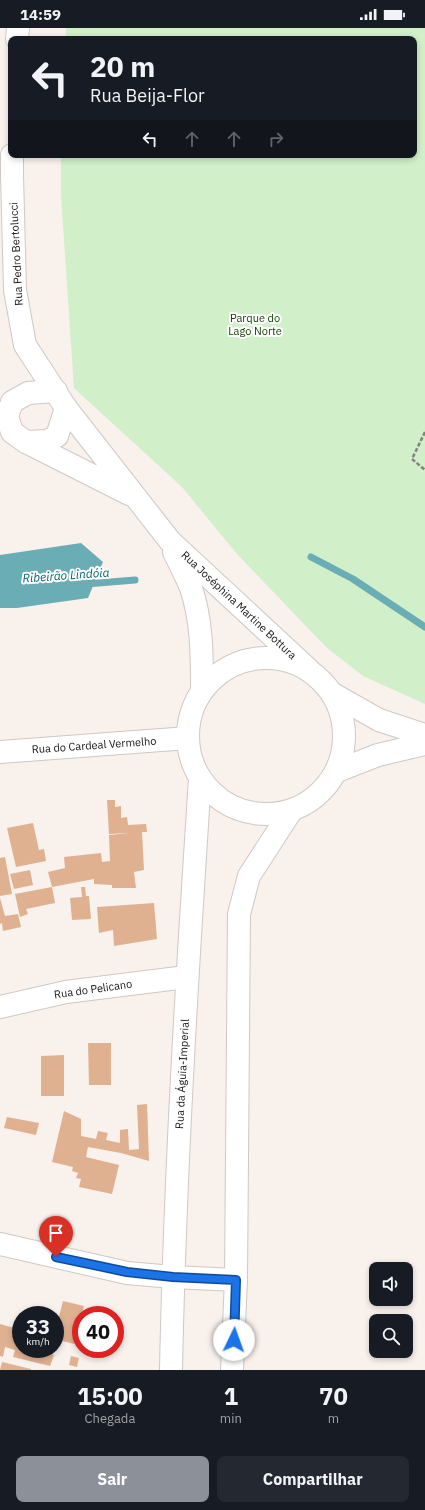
<!DOCTYPE html>
<html lang="pt">
<head>
<meta charset="utf-8">
<style>
	:root { --surface:#171b24; --page:#242831; --text:#f1f3f6; --muted:#9ea1a6; --accent:#8c9099 }
	body { margin:0; font-family:"IBM Plex Sans",sans-serif; background:var(--page); color:var(--text); height:100vh; display:flex; flex-direction:column; font-size:15px; white-space:nowrap }
	* { box-sizing:border-box; margin:0 }
	p { font-size:13px; color:var(--muted) }
	.icon { flex:none; width:22px; height:22px; fill:none; stroke:currentColor; stroke-width:2; stroke-linecap:round; stroke-linejoin:round }
	.map { position:relative; height:1342px; overflow:hidden }
	.side { display:flex; flex-direction:column; background:var(--surface); flex:1 }
	.side>* { flex:none }
	.guide { position:absolute; left:8px; top:8px; width:409px; height:122px; border-radius:8px; box-shadow:0 2px 6px #0003; background:#171b24; color:var(--text); overflow:hidden }
	.fabs { position:absolute; left:369px; top:1234px; display:grid; gap:8px }
	.fabs a { display:grid; place-items:center; width:44px; height:44px; border-radius:8px; background:var(--surface); box-shadow:0 2px 6px #0003; font-size:20px }
	.speed { position:absolute; left:12px; top:1278px; display:flex; gap:8px; font-size:20px; font-weight:700; text-align:center }
	.speed>* { display:grid; place-content:center; width:52px; height:52px; border-radius:50%; background:var(--surface); box-shadow:0 2px 6px #0003; line-height:1 }
	.speed small { font-size:10px; font-weight:400 }
	.speed .limit { border:6px solid #d22; background:#fff; color:#111 }
	.pin { position:absolute; display:grid; place-items:center; width:34px; height:34px; color:#fff; margin:-41px -17px; border-radius:50% 50% 50% 0; rotate:-45deg; box-shadow:0 0 4px #0007 }
	.pin .icon { rotate:45deg }
	.me { position:absolute; width:44px; margin:-22px; rotate:3deg; stroke-linejoin:round; filter:drop-shadow(0 0 3px #0008) }
	.turn { display:flex; align-items:center; gap:14px; height:84px; padding:0 16px; font-size:18px }
	.turn .icon { width:52px; height:52px; stroke-width:2.5 }
	.turn b { display:block; font-size:28px; line-height:34px }
	.lanes { display:flex; align-items:center; height:38px; padding:0 16px; background:#0003; justify-content:center; gap:20px; direction:ltr }
	.lanes .off { opacity:.35 }
	.eta { display:flex; justify-content:space-evenly; align-items:center; height:68px; text-align:center }
	.eta b { font-size:24px; font-weight:700; line-height:28px }
	.primary-button { display:flex; gap:8px; margin-top:auto; padding:8px 16px }
	.primary-button a { flex:1; height:46px; border-radius:8px; background:var(--accent); color:#fff; font-size:16px; font-weight:700; line-height:46px; text-align:center }
	.primary-button a+a { background:var(--page); color:var(--text) }
	.status { display:flex; justify-content:space-between; align-items:center; height:28px; padding:0 20px; background:var(--surface); direction:ltr }
	.status svg { height:11px; fill:currentColor }
	.map>svg:first-child { display:block }
	.green { fill:#d1efc9 }
	.water { fill:#6aadb5 }
	.lines { fill:none; stroke-linecap:round; stroke-linejoin:round }
	.stream { stroke:#6aadb5; stroke-width:7 }
	.building { fill:#dfb191 }
	.minor-casing { stroke:#cfc8c3; stroke-width:24 }
	.tertiary-casing { stroke:#cfc8c3; stroke-width:24 }
	.path { stroke:#86817e; stroke-width:2.5; stroke-dasharray:4 2; stroke-linecap:butt }
	.minor { stroke:#fff; stroke-width:22 }
	.tertiary { stroke:#fff; stroke-width:22 }
	.route-casing { stroke:#114b97; stroke-width:10 }
	.route { stroke:#1a73e8; stroke-width:7 }
	.labels { text-anchor:middle; dominant-baseline:central; stroke-width:4; stroke-linejoin:round; paint-order:stroke }
	.street-label { font-size:11px; fill:#161312; stroke:#fff }
	.park-label { font-size:11px; fill:#144005; stroke:#fff }
	.water-label { font-size:12px; font-style:italic; fill:#00636d; stroke:#fff }
</style>
</head>
<body>
<div class="status"><b>14:59</b><svg viewBox="0 0 49 12"><path d="M0 12V9h3v3zM5 12V6h3v6zM10 12V3h3v9zM15 12V0h3v12zM26 1h20v11H26zM47 4h2v5h-2z"/></svg></div>
<div class="map">
<svg width="425" height="1342" viewBox="0 0 425 1342">
	<rect width="100%" height="100%" fill="#f8f1ec"/>
	<!-- green -->
	<polygon class="green" points="66,0 425,0 425,676 363,648 326,619 237,526 182,459 74,360 61,167 61,127 414,127 414,11 65,11"/>
	<!-- water -->
	<polygon class="water" points="81,515 103,534 88,570 17,580 0,580 0,527"/>
	<g class="lines">
		<!-- stream -->
		<g class="stream">
			<polyline points="311,529 353,551 425,599"/>
			<polyline points="86,556 135,552"/>
		</g>
	</g>
	<!-- building -->
	<g class="building">
		<polygon points="107,772 115,772 115,779 121,778 121,790 127,789 128,797 146,796 147,804 142,804 144,842 134,844 136,860 112,860 112,857 94,856 94,851 52,859 55,875 26,881 28,886 20,889 15,866 52,859 48,844 65,840 64,829 101,825 102,834 110,833 109,807 129,805 109,806"/>
		<polygon points="33,795 39,822 44,821 46,833 16,839 7,800"/>
		<polygon points="5,829 12,866 0,868 0,830"/>
		<polygon points="30,842 33,857 14,861 10,846"/>
		<polygon points="81,859 85,859 86,868 89,868 91,891 72,892 70,870 82,869"/>
		<polygon points="0,870 5,888 18,886 21,899 3,903 2,895 0,896"/>
		<polygon points="154,875 157,911 114,918 113,902 99,905 97,879"/>
		<polygon points="88,1015 111,1015 111,1057 89,1057"/>
		<polygon points="64,1027 64,1068 41,1068 41,1028"/>
		<polygon points="147,1076 149,1133 121,1125 88,1119 86,1129 119,1137 112,1166 79,1159 81,1151 76,1150 78,1145 72,1143 73,1139 52,1134 64,1083 81,1091 81,1108 96,1111 98,1103 108,1105 106,1112 120,1115 120,1102 128,1101 129,1122 139,1121 137,1077"/>
		<polygon points="7,1089 39,1095 36,1107 4,1100"/>
		<polygon points="63,1273 84,1278 74,1316 55,1311 55,1304"/>
		<polygon points="0,1296 21,1302 21,1321 41,1321 40,1323 54,1327 50,1338 13,1329 15,1322 5,1319 3,1329 0,1328"/>
		<polygon points="71,1328 79,1330 77,1339 69,1337"/>
		<polygon points="2,1334 31,1341 31,1342 0,1342"/>
	</g>
	<g class="lines">
		<defs>
			<g id="minor">
				<polyline points="17,11 18,0"/>
				<polyline points="12,127 12,147 15,262 25,317 66,380 170,513 308,641"/>
				<polyline points="56,363 28,365 12,374 7,388 12,404 26,414 129,466"/>
				<polyline points="26,414 47,413 57,408 66,380"/>
				<path d="M 174,524 C 180,536 186,548 191,560 C 202,592 202,628 202,661"/>
				<polyline points="0,979 66,964 186,949"/>
				<polyline points="0,1216 127,1245 173,1249 236,1252"/>
			</g>
			<g id="tertiary">
				<circle cx="266" cy="708" r="78"/>
				<polyline points="333,666 379,692 425,707"/>
				<polyline points="0,724 188,710"/>
				<polyline points="337,743 378,727 425,716"/>
				<path d="M 171,1342 C 175,1145 187,948 200,751"/>
				<polyline points="232,1342 236,1252 239,886 249,848 291,783"/>
			</g>
		</defs>
		<!-- minor casing -->
		<use href="#minor" class="minor-casing"/>
		<!-- tertiary casing -->
		<use href="#tertiary" class="tertiary-casing"/>
		<!-- path -->
		<polyline class="path" points="425,404 412,431 425,442"/>
		<!-- minor -->
		<use href="#minor" class="minor"/>
		<!-- tertiary -->
		<use href="#tertiary" class="tertiary"/>
	</g>
	<g class="lines">
		<defs>
			<polyline id="route" points="56,1229 127,1244 173,1249 236,1252 234,1312"/>
		</defs>
		<!-- route casing -->
		<use href="#route" class="route-casing"/>
		<!-- route -->
		<use href="#route" class="route"/>
	</g>
	<g class="labels">
		<!-- street labels -->
		<g class="street-label">
			<text transform="translate(16 226) rotate(-93)">Rua Pedro Bertolucci</text>
			<text transform="translate(239 577) rotate(43)">Rua Joséphina Martine Bottura</text>
			<text transform="translate(94 717) rotate(-4)">Rua do Cardeal Vermelho</text>
			<text transform="translate(93 961) rotate(-8)">Rua do Pelicano</text>
			<text transform="translate(182 1046) rotate(-87)">Rua da Águia-Imperial</text>
		</g>
		<!-- park labels -->
		<g class="park-label">
			<text x="255" y="290">Parque do<tspan x="255" dy="13">Lago Norte</tspan></text>
		</g>
		<!-- water labels -->
		<g class="water-label">
			<text transform="translate(66 547) rotate(-4)">Ribeirão Lindóia</text>
		</g>
	</g>
</svg>
<div class="fabs">
<a><svg class="icon" aria-label="sound" viewBox="0 0 24 24"><path d="M4 9h4l5-4v14l-5-4H4zM17 9q2 3 0 6"/></svg></a>
<a><svg class="icon" aria-label="search" viewBox="0 0 24 24"><circle cx="10" cy="10" r="6"/><path d="M15 15l6 6"/></svg></a>
</div>
<div class="speed"><div>33<small>km/h</small></div><div class="limit">40</div></div>
<div class="pin" style="left:56px;top:1229px;background:#d93025"><svg class="icon" aria-label="arrive" viewBox="0 0 24 24"><path d="M6 21V4h12l-3 4 3 4H6"/></svg></div>
<svg class="me" style="left:234px;top:1312px" viewBox="-20 -20 40 40"><circle r="19" fill="#fff"/><path d="M0-13L10 11 0 6-10 11z" fill="#1a73e8"/></svg>
<div class="guide">
<div class="turn"><svg class="icon" aria-label="left" viewBox="0 0 24 24"><path d="M17 20v-9H6M10 6l-5 5 5 5"/></svg><div><b>20 m</b>Rua Beija-Flor</div></div>
<div class="lanes"><svg class="icon" aria-label="left" viewBox="0 0 24 24"><path d="M17 20v-9H6M10 6l-5 5 5 5"/></svg><svg class="icon off" aria-label="ahead" viewBox="0 0 24 24"><path d="M12 20V5M6 11l6-6 6 6"/></svg><svg class="icon off" aria-label="ahead" viewBox="0 0 24 24"><path d="M12 20V5M6 11l6-6 6 6"/></svg><svg class="icon off" aria-label="right" viewBox="0 0 24 24"><path d="M7 20v-9h11M14 6l5 5-5 5"/></svg></div>
</div>
</div>
<section class="side">
<div class="eta">
<div><b>15:00</b><p>Chegada</p></div>
<div><b>1</b><p>min</p></div>
<div><b>70</b><p>m</p></div>
</div>
<div class="primary-button"><a>Sair</a><a>Compartilhar</a></div>
</section>
</body>
</html>
